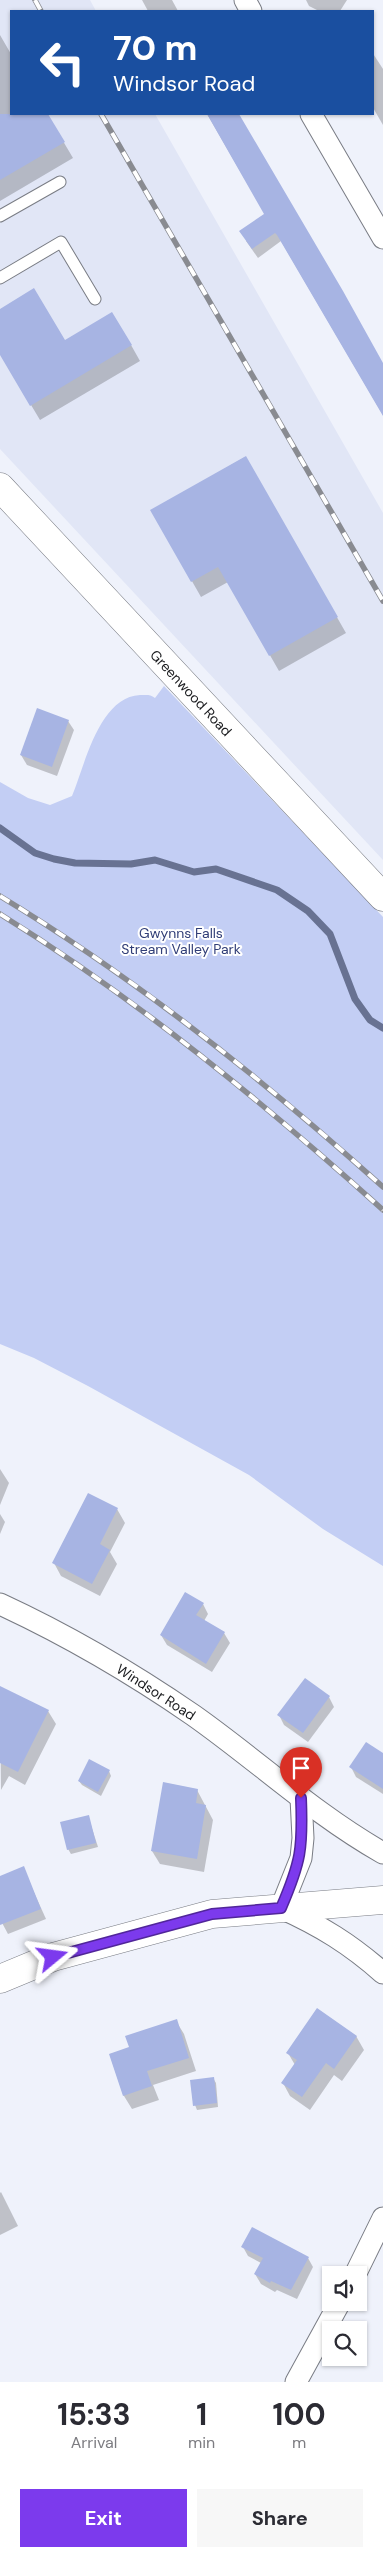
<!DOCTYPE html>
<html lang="en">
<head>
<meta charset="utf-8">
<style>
	:root { --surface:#fff; --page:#f7f7f7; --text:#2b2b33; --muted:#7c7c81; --accent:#7c3aed }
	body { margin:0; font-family:"DM Sans",sans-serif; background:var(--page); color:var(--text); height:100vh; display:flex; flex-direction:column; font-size:19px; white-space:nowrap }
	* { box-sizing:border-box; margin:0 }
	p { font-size:16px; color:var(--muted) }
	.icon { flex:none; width:28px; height:28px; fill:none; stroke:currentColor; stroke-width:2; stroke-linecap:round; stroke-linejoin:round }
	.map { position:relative; height:2382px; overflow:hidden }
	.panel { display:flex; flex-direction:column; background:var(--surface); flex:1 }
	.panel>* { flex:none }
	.guide { position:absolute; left:10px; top:10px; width:364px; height:105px; border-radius:0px; box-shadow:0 1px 4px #0004; background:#1a4fa0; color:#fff; overflow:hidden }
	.controls { position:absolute; left:322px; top:2266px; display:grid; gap:10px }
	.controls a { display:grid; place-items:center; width:45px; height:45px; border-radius:0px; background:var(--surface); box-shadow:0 1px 4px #0004; font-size:25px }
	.pin { position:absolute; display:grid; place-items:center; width:42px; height:42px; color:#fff; margin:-51px -21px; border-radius:50% 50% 50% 0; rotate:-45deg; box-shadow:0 0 5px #0007 }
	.pin .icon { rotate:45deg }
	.me { position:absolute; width:55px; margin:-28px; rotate:74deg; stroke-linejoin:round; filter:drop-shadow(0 0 4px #0008) }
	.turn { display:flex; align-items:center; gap:18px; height:105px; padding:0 20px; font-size:22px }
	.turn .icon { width:65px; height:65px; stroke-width:2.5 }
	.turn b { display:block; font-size:35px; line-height:42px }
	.eta { display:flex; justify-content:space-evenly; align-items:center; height:85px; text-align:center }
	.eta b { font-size:30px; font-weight:700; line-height:35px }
	.cta { display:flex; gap:10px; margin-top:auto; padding:10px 20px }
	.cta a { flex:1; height:58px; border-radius:0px; background:var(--accent); color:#fff; font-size:20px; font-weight:700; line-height:58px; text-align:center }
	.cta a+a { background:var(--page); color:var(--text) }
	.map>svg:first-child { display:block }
	.built { fill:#e1e6f6 }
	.green { fill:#c3cef4 }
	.shadow { fill:#0003 }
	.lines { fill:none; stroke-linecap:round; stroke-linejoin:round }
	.stream { stroke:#687292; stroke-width:7 }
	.building { fill:#a7b4e3 }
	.service-casing { stroke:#797c84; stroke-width:13 }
	.minor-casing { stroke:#797c84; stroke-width:23 }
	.tertiary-casing { stroke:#797c84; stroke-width:29 }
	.service { stroke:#fff; stroke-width:11 }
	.minor { stroke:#fff; stroke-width:21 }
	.tertiary { stroke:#fff; stroke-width:28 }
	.rail-casing { stroke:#898b91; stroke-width:5.5 }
	.rail { stroke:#fff; stroke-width:4; stroke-dasharray:11; stroke-linecap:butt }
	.route-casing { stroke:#51269a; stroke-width:12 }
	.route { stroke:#7c3aed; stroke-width:9 }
	.labels { text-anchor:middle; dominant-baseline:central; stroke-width:4; stroke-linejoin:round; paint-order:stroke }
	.street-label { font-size:14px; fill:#1a1b1e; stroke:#fff }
	.park-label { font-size:14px; fill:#313e77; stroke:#fff }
</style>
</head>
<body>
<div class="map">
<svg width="383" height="2382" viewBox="0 0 383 2382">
	<rect width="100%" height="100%" fill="#eff2fb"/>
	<!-- built -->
	<polygon class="built" points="0,0 90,0 96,11 11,11 11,114 155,114 383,513 383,860 0,449"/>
	<!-- green -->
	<path class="green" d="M 164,686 L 383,917 L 383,1566 L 323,1529 L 249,1475 L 88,1386 L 34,1358 L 0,1344 L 0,782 L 28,798 L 50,805 L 72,796 C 85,765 99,697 140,695 C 147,695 150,694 155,698 Z"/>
	<!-- shadow -->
	<g class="shadow">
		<polygon points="142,0 172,0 178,11 148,11"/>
		<polygon points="306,0 347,0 340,11 319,11 309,6"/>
		<polygon points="0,35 11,54 11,114 47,114 73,158 0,201"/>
		<polygon points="372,52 383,69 383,125 372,106"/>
		<polygon points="207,114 238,114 383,365 383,415 281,241 258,258 246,241 265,214"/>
		<polygon points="0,310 65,341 131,345 140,361 40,420 0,353"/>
		<polygon points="245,457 346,633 279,671 228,582 201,597 152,511"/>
		<polygon points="68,721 74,730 57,776 27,765 21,755"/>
		<polygon points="0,1469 9,1483 0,1505"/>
		<polygon points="89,1495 117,1509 125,1523 110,1552 117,1564 100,1596 61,1576 54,1563"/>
		<polygon points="0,1514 5,1522 0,1534"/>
		<polygon points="203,1604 208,1614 204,1621 224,1633 230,1643 212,1672 167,1645 161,1635"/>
		<polygon points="0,1690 48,1711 56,1724 25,1785 9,1776 1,1790"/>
		<polygon points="329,1697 334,1707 308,1742 284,1725 279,1715"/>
		<polygon points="383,1754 383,1794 356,1777 351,1767"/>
		<polygon points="109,1771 111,1776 101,1796 82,1785 79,1781"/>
		<polygon points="197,1790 213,1820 204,1872 160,1864 152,1851"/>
		<polygon points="88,1816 98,1847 71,1854 68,1849"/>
		<polygon points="23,1868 46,1919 8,1934 0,1919 0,1877"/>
		<polygon points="176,2021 184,2034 196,2071 153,2085 159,2100 132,2109 124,2096 110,2054 131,2048"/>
		<polygon points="356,2036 364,2050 342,2081 334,2075 310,2110 290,2096 283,2083 295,2065 288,2053"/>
		<polygon points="213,2078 216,2083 218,2107 197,2110 195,2105"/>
		<polygon points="1,2192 18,2226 0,2235 0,2193"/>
		<polygon points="243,2247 308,2258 313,2267 297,2299 277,2290 275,2292 261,2284 255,2274 261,2263 248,2256"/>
	</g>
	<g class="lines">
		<!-- stream -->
		<polyline class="stream" points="0,828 35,853 54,859 75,863 131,864 155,860 194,872 216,869 277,890 308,911 330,934 355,999 370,1020 383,1028"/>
	</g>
	<!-- building -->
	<g class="building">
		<polygon points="0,114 48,114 65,142 0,180"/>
		<polygon points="207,114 239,114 343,291 383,363 383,416 277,235 275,233 252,249 239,231 264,214"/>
		<polygon points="34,288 65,340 112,312 132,345 30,406 0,355 0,309"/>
		<polygon points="246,456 338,617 269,656 218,567 191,582 150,510"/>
		<polygon points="37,708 69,720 52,767 20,755"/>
		<polygon points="88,1493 118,1508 100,1544 110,1550 92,1584 52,1563"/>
		<polygon points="185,1592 204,1603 196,1615 225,1632 206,1664 160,1635"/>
		<polygon points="305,1678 330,1696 303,1733 277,1715"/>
		<polygon points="0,1686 49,1710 18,1772 0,1763"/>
		<polygon points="366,1742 383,1753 383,1789 349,1767"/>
		<polygon points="89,1759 110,1770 98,1792 78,1781"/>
		<polygon points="163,1782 198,1789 196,1803 206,1805 197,1859 151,1851"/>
		<polygon points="89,1815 96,1843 67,1850 60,1822"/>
		<polygon points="24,1866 41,1909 0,1925 0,1876"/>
		<polygon points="317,2008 357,2036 334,2069 326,2063 302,2097 281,2083 297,2060 286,2053"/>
		<polygon points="177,2019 189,2058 147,2071 152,2086 123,2096 109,2054 129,2047 125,2036"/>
		<polygon points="214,2077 217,2103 193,2106 190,2080"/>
		<polygon points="252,2227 309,2257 291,2290 271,2281 270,2283 254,2274 263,2258 241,2247"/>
	</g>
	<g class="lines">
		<defs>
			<g id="service">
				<polyline points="0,216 60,182"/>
				<polyline points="0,278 61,242 95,299"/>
			</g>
			<g id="minor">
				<polyline points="245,0 251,11"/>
				<polyline points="311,114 383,238"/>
				<path d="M 0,1604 C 67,1635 132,1673 193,1715 C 257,1760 314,1814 383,1853"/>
				<path d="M 301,1798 L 303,1838 L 301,1858 L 281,1908 C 321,1926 350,1944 383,1973"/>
				<polyline points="355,2275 383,2218"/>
				<polyline points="296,2382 340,2302"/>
			</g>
			<g id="tertiary">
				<polyline points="0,487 383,897"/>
				<polyline points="0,1979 53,1957 212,1914 383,1900"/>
			</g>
		</defs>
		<!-- service casing -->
		<use href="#service" class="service-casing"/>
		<!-- minor casing -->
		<use href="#minor" class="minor-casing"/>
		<!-- tertiary casing -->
		<use href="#tertiary" class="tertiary-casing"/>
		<!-- service -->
		<use href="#service" class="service"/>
		<!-- minor -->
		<use href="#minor" class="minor"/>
		<!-- tertiary -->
		<use href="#tertiary" class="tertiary"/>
		<defs>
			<g id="rail">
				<polyline points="35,0 41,11"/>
				<polyline points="101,114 383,601"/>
				<path d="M 0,896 C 137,979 264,1080 383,1187"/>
				<path d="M 0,914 C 137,999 263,1102 383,1210"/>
			</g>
		</defs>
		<!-- rail casing -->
		<use href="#rail" class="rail-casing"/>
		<!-- rail -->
		<use href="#rail" class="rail"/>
	</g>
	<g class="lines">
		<defs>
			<path id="route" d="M 53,1957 L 212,1914 L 281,1908 C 301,1862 303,1848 301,1798"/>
		</defs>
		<!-- route casing -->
		<use href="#route" class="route-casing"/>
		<!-- route -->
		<use href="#route" class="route"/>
	</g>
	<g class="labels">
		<!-- street labels -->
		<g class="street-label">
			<text transform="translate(191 693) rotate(47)">Greenwood Road</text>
			<text transform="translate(156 1692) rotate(33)">Windsor Road</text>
		</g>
		<!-- park labels -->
		<g class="park-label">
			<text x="181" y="933">Gwynns Falls<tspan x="181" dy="16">Stream Valley Park</tspan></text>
		</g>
	</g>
</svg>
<div class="controls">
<a><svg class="icon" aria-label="sound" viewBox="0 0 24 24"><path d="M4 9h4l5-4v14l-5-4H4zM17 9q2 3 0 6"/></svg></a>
<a><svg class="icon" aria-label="search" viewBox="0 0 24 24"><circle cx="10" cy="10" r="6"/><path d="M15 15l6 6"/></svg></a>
</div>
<div class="pin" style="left:301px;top:1798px;background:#d93025"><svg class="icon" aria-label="arrive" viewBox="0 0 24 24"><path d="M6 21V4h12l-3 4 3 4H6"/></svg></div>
<svg class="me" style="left:53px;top:1957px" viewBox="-20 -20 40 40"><path d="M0-17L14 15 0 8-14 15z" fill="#7c3aed" stroke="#fff" stroke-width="4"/></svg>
<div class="guide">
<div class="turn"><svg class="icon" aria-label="left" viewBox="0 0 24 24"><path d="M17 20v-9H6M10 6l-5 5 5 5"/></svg><div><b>70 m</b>Windsor Road</div></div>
</div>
</div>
<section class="panel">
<div class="eta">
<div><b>15:33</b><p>Arrival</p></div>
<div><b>1</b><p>min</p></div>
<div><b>100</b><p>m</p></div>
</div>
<div class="cta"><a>Exit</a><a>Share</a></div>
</section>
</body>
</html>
